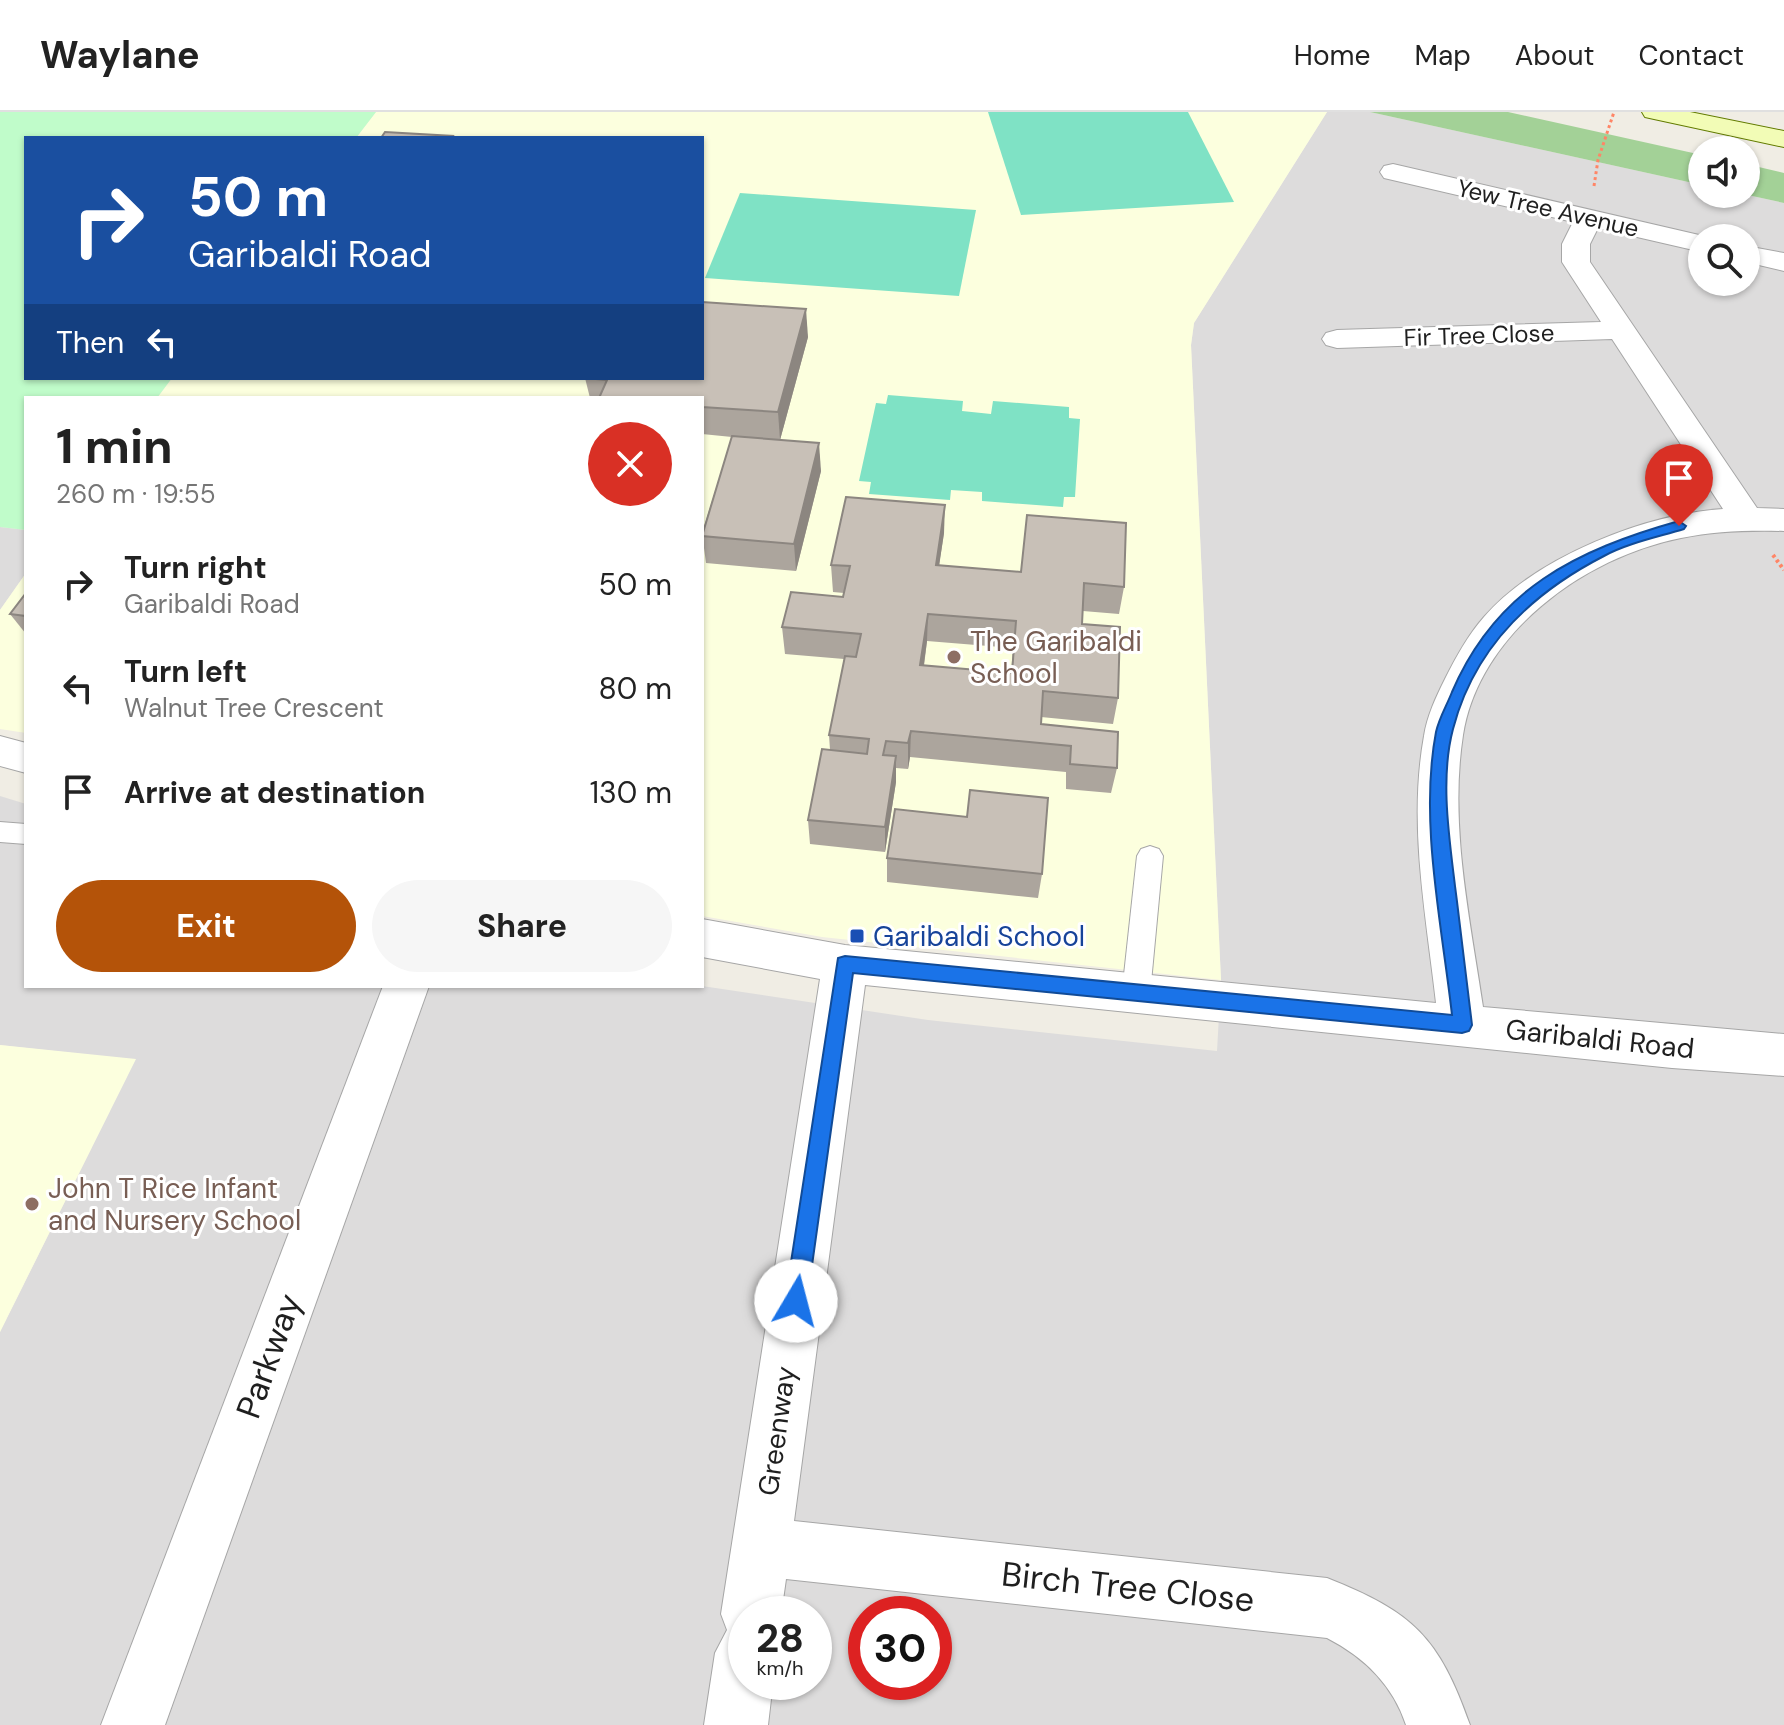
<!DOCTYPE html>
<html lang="en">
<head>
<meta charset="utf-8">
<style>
	:root { --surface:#fff; --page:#f6f6f6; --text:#222; --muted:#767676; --line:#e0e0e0; --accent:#b45309 }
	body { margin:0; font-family:"DM Sans",sans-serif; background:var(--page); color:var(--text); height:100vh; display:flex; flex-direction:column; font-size:30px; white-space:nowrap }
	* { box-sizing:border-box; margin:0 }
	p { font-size:26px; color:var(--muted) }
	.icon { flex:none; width:44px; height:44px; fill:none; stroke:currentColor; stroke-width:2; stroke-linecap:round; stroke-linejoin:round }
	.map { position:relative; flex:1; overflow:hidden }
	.drawer { position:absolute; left:24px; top:284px; width:680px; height:592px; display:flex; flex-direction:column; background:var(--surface); border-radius:0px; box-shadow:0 2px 6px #0004 }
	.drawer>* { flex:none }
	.top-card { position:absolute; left:24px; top:24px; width:680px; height:244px; border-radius:0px; box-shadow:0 2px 6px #0004; background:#1a4fa0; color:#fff; overflow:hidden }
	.fabs { position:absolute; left:1688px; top:24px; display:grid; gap:16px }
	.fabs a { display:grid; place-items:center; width:72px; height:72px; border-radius:50%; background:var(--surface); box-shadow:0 2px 6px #0004; font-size:40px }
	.speed { position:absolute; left:728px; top:1484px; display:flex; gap:16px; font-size:40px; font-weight:700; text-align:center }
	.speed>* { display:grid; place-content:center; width:104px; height:104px; border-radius:50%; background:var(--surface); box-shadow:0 2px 6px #0004; line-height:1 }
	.speed small { font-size:20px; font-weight:400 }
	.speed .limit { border:12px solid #d22; background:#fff; color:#111 }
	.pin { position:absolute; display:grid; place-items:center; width:68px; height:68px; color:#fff; margin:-82px -34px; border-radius:50% 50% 50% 0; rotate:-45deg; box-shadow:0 0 8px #0007 }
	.pin .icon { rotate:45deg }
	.me { position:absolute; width:88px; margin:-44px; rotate:8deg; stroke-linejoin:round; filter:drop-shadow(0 0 6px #0008) }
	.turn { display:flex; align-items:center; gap:28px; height:168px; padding:0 32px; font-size:36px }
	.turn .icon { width:104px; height:104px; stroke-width:2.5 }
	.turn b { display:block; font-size:56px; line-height:68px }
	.then { display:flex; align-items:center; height:76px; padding:0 32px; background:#0003; gap:16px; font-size:30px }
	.round { display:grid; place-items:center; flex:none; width:84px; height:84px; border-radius:42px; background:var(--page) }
	.overview { display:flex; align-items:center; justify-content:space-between; height:136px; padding:0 32px }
	h1 { font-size:48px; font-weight:700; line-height:60px }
	.action { display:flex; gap:16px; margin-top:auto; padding:16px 32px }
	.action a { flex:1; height:92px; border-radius:48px; background:var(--accent); color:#fff; font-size:32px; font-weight:700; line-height:92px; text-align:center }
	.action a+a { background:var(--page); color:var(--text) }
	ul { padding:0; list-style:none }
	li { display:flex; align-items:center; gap:24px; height:104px; padding:0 32px }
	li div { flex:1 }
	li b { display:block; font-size:30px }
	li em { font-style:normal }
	header { display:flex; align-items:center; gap:48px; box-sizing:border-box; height:112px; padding:0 40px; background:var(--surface); border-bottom:2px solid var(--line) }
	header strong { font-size:38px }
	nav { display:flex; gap:44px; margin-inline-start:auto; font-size:28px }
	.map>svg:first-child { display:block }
	.residential { fill:#dddcdc; fill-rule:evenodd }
	.education { fill:#fcffde }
	.forest { fill:#a3d197 }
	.park { fill:#c0fcca }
	.pitch { fill:#7fe2c5 }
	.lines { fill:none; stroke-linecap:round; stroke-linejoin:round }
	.service-casing { stroke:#a6a6a6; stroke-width:2 }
	.minor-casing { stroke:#a6a6a6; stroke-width:2 }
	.secondary-casing { stroke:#627b00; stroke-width:2 }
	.path-far1 { stroke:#ff8566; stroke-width:3; stroke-dasharray:3 3; stroke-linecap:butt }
	.path { stroke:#ff8566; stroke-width:4; stroke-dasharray:3 3; stroke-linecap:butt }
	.service { fill:#fff; fill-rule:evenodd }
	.minor { fill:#fff; fill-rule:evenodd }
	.secondary { fill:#f2fcb6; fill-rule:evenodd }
	.wall { fill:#aca59d; fill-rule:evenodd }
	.shaded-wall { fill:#8c8680 }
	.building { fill:#c8c0b7; stroke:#8c8680; stroke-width:2; fill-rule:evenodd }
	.route { fill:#1a73e8; stroke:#114b97; stroke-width:2 }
	.education-dot { fill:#8d6e63; stroke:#fff; stroke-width:3 }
	.transit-dot { fill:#1a4fb4; stroke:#fff; stroke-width:3 }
	.labels { text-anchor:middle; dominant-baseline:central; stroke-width:6; stroke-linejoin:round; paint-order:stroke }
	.far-street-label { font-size:24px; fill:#1f1f1f; stroke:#fff }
	.education-label { font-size:28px; fill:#785e54; stroke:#fff; text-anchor:start }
	.transit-label { font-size:28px; fill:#164399; stroke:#fff; text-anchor:start }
	.street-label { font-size:28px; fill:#1f1f1f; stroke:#fff }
	.near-street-label { font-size:34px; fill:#1f1f1f; stroke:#fff }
</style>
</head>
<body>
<header>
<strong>Waylane</strong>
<nav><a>Home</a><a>Map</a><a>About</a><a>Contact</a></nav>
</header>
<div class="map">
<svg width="1784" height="1613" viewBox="0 0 1784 1613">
	<rect width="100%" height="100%" fill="#f0ede4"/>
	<!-- residential -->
	<g class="residential">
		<path d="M 1327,0 L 1370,0 L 1702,73 L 1702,82 L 1743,82 L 1784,91 L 1784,1613 L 0,1613 L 0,1220 L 135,948 L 0,933 L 0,684 L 26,692 L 26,874 L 702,874 L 928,908 L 1217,939 L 1221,868 L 1191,233 L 1194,211 ZM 1702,126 L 1746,126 L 1746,170 L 1702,170 ZM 746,1502 L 814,1502 L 814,1570 L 746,1570 ZM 866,1502 L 934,1502 L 934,1570 L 866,1570 Z"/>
		<polygon points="0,415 26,418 26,461 0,498"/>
	</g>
	<!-- education -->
	<g class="education">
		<polygon points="376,0 1327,0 1194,211 1191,233 1221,868 822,825 702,804 702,286 157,286 172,266 702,266 702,26 356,26"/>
		<polygon points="26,461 26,621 0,617 0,498"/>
		<polygon points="0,933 136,947 0,1220"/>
	</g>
	<!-- forest -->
	<g class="forest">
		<polygon points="1370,0 1508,0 1702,43 1702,73"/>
		<polygon points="1746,52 1784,61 1784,91 1743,82 1746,82"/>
	</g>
	<!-- park -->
	<polygon class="park" points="0,0 376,0 356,26 26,26 26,266 172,266 157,286 26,286 26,418 0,415"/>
	<!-- pitch -->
	<g class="pitch">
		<polygon points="988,0 1188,0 1234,90 1021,103"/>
		<polygon points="740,81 976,98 959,184 705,166"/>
		<polygon points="888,283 963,289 962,299 991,302 993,289 1069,295 1069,306 1080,307 1075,385 1064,385 1063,395 982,389 982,380 951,378 950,388 869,382 871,370 859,369 876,291 886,292"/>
	</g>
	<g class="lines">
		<defs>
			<g id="service">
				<polygon points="0,710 26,712 26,732 0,730"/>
				<polygon points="1150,734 1159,737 1163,744 1150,881 1146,889 1136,893 1126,889 1122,881 1137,744 1141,737"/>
			</g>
			<g id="minor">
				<path d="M 1393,52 L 1712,126 L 1702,126 L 1702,140 L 1598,116 L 1590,132 L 1590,150 L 1757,396 L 1784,397 L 1784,419 C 1749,418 1715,419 1681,426 C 1585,445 1479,521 1463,623 C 1449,713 1470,806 1483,895 L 1784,922 L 1784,964 L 1672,956 L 865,873 L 794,1409 L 1327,1466 C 1413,1500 1439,1525 1470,1613 L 1406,1613 C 1393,1573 1364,1545 1327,1526 L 786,1467 L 781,1502 L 746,1502 L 746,1570 L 773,1570 L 768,1613 L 704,1613 L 715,1541 L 727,1518 L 721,1502 L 820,867 L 702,845 L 702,807 L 845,833 L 1436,891 C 1426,803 1408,712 1424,624 C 1427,604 1436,585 1445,567 C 1456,545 1468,523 1484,505 C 1536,445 1645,402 1723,397 L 1612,227 L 1337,236 L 1326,233 L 1322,227 L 1326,221 L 1337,218 L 1601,210 L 1562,150 L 1562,132 L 1573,110 L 1384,66 L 1380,60 L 1384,54 Z"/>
				<polygon points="1746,134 1784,141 1784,159 1746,150"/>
				<polygon points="0,624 26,631 26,661 0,654"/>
				<polygon points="383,874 429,874 165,1613 101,1613"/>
			</g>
			<polygon id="secondary" points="1642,0 1690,0 1784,19 1784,35 1654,7 1645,5"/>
		</defs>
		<!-- service casing -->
		<use href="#service" class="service-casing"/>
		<!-- minor casing -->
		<use href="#minor" class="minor-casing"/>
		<!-- secondary casing -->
		<use href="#secondary" class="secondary-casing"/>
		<!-- path-far1 -->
		<polyline class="path-far1" points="1594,74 1598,48 1614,0"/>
		<!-- path -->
		<polyline class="path" points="1773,443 1784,458"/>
		<!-- service -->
		<use href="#service" class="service"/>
		<!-- minor -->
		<use href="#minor" class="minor"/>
		<!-- secondary -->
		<use href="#secondary" class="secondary"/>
	</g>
	<!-- wall -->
	<g class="wall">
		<polygon points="808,225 780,328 821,359 796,459 706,451 702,421 732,325 702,322 702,286 590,286 585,266"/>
		<path d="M 1027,403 L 1124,475 L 1119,502 L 1083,499 L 1082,512 L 1118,586 L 1113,612 L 1041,605 L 1041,612 L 1117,656 L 1111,681 L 1066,677 L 1066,660 L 910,645 L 908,657 L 896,656 L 896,670 L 885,740 L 810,732 L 808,708 L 830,638 L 829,623 L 844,547 L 785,542 L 782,515 L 843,485 L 844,481 L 833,480 L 831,453 L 944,421 L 939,453 L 1021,460 ZM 927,529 L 1013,536 L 1011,561 L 924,554 Z"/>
		<polygon points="26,481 26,522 10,502"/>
		<polygon points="887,746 1042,762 1038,786 887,770"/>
	</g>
	<!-- shaded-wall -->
	<g class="shaded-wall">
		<polygon points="806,197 808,225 780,328 778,300"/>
		<polygon points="819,331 821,359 796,459 794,432"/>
		<polygon points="945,393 944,421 935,481 936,453"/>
		<polygon points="928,502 927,529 920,580 920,553"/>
		<polygon points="911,619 910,645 908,657 908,631"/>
		<polygon points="896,644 896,670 885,740 885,715"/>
	</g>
	<!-- building -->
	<g class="building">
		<polygon points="385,20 453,24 452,26 381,26"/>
		<polygon points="702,190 806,197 778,300 702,295 702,286 599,286 607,268 585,266 702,266"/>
		<polygon points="732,324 819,331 794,432 702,424"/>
		<path d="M 846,385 L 945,393 L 936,453 L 1021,460 L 1027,403 L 1126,411 L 1124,475 L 1084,471 L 1082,512 L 1120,515 L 1118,586 L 1043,579 L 1041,612 L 1118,620 L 1117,656 L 1070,652 L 1071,634 L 911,619 L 908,631 L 886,629 L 883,643 L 896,644 L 885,715 L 808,708 L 822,637 L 867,642 L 869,627 L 829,623 L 845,544 L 856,545 L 861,522 L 782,515 L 791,480 L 843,485 L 850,454 L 831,453 ZM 928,502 L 1016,509 L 1012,561 L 920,553 Z"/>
		<polygon points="26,481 26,504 10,502"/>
		<polygon points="970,678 1048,686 1042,762 887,746 895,697 967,705"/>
	</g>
	<!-- route -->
	<path class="route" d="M 1679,409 L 1686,414 L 1684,417 C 1658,425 1628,431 1604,444 C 1532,481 1474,536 1453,617 C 1440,666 1449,724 1455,774 C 1461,820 1466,866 1472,913 L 1469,919 L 1462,921 L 853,861 L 807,1189 L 804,1197 L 796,1200 L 788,1197 L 785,1189 L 838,846 L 845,844 L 1452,903 C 1442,813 1419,709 1436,620 C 1439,606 1447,593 1452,580 C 1496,477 1576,438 1679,409 Z"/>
	<!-- markers -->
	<g class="education-dot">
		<circle cx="954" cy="545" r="8"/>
		<circle cx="32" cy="1092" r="8"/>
	</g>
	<rect class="transit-dot" x="849" y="816" width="16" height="16" rx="4"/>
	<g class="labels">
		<!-- far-street labels -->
		<g class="far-street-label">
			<text transform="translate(1548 96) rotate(13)">Yew Tree Avenue</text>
			<text transform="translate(1479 223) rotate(-2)">Fir Tree Close</text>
		</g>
		<!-- education labels -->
		<g class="education-label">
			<text x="970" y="529">The Garibaldi<tspan x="970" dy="32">School</tspan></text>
			<text x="48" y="1076">John T Rice Infant<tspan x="48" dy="32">and Nursery School</tspan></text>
		</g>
		<!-- transit labels -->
		<g class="transit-label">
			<text x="873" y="824">Garibaldi School</text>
		</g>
		<!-- street labels -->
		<g class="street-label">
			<text transform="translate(1600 927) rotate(6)">Garibaldi Road</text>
			<text transform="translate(777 1319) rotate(-82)">Greenway</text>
		</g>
		<!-- near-street labels -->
		<g class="near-street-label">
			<text transform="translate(269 1244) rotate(-70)">Parkway</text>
			<text transform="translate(1128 1475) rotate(6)">Birch Tree Close</text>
		</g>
	</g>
</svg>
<div class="fabs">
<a><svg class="icon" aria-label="sound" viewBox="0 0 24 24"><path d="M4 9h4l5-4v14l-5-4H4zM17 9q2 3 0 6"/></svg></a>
<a><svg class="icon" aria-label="search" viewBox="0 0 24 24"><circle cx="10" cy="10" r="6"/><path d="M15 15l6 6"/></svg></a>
</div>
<div class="speed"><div>28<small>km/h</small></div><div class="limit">30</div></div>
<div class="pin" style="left:1679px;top:414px;background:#d93025"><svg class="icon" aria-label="arrive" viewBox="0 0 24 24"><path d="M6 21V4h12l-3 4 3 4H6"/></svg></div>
<svg class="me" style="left:796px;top:1189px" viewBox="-20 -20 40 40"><circle r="19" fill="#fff"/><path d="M0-13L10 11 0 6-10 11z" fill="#1a73e8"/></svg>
<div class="top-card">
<div class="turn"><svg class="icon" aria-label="right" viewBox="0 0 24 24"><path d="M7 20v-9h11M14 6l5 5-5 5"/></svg><div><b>50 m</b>Garibaldi Road</div></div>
<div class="then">Then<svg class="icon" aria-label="left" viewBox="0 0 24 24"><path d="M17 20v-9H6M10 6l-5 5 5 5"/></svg></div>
</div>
<section class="drawer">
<div class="overview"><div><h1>1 min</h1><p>260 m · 19:55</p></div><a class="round" style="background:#d93025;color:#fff"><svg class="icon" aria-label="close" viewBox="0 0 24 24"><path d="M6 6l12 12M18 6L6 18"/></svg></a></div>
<ul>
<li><svg class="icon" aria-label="right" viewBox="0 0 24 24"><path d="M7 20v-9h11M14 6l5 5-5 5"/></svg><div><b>Turn right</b><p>Garibaldi Road</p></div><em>50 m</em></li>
<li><svg class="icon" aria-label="left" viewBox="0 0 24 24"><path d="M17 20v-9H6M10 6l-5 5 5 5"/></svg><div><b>Turn left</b><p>Walnut Tree Crescent</p></div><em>80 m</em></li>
<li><svg class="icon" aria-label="arrive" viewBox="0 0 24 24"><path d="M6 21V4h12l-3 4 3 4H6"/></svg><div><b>Arrive at destination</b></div><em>130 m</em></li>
</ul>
<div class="action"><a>Exit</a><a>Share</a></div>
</section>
</div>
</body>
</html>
